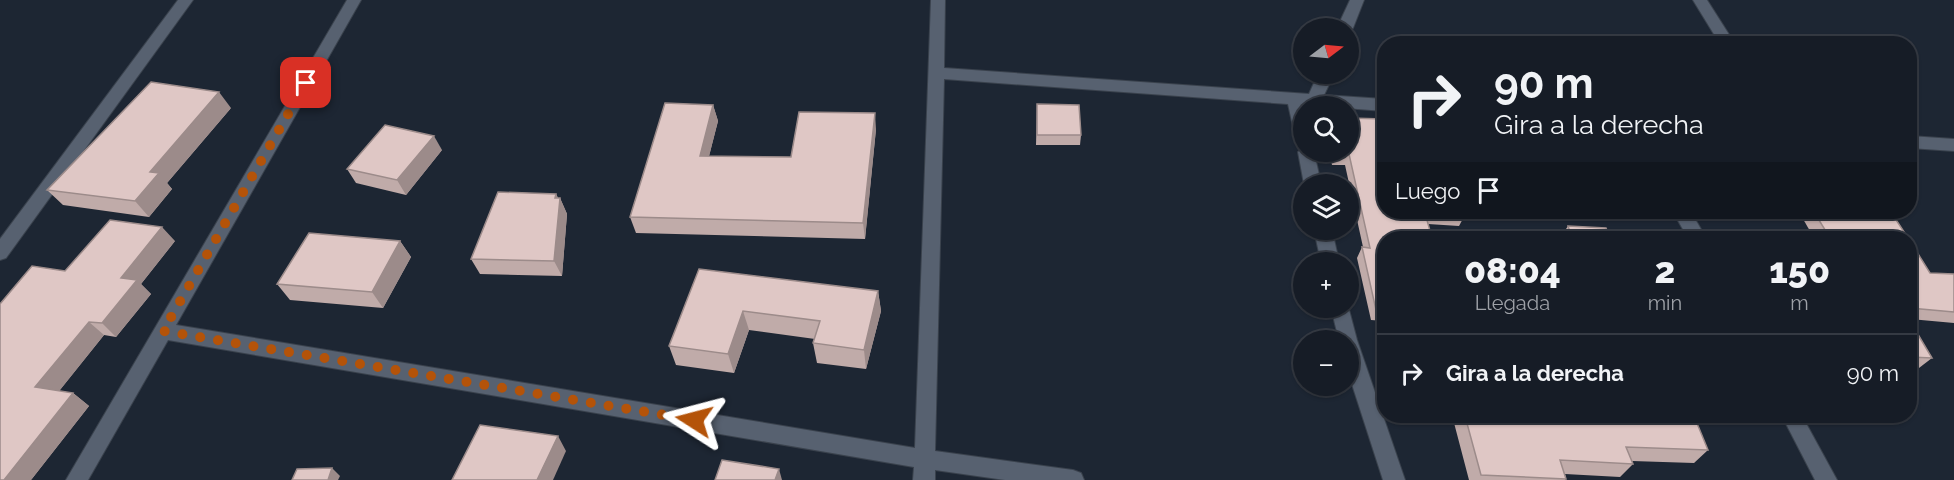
<!DOCTYPE html>
<html lang="es">
<head>
<meta charset="utf-8">
<style>
	:root { --surface:#161c26; --page:#232932; --text:#f1f3f6; --muted:#9ea1a7; --line:#353a43 }
	body { margin:0; font-family:Raleway,sans-serif; background:var(--page); color:var(--text); height:100vh; display:flex; flex-direction:column; font-size:22px; white-space:nowrap }
	* { box-sizing:border-box; margin:0 }
	p { font-size:20px; color:var(--muted) }
	.icon { flex:none; width:33px; height:33px; fill:none; stroke:currentColor; stroke-width:2; stroke-linecap:round; stroke-linejoin:round }
	.map { position:relative; flex:1; overflow:hidden }
	.side { position:absolute; left:1377px; top:231px; width:540px; height:192px; display:flex; flex-direction:column; background:var(--surface); border-radius:24px; box-shadow:0 2px 4px #0004,0 0 0 2px var(--line) }
	.side>* { flex:none }
	.top-card { position:absolute; left:1377px; top:36px; width:540px; height:183px; border-radius:24px; box-shadow:0 2px 4px #0004,0 0 0 2px var(--line); background:#161c26; color:var(--text); overflow:hidden }
	.needle { width:39px; rotate:74deg }
	.fabs { position:absolute; left:1293px; top:18px; display:grid; gap:12px }
	.fabs a { display:grid; place-items:center; width:66px; height:66px; border-radius:50%; background:var(--surface); box-shadow:0 2px 4px #0004,0 0 0 2px var(--line); font-size:30px }
	.pin { position:absolute; display:grid; place-items:center; width:51px; height:51px; color:#fff; margin:-26px; border-radius:12px; box-shadow:0 3px 9px #0006 }
	.me { position:absolute; width:66px; margin:-33px; rotate:279deg; stroke-linejoin:round; filter:drop-shadow(0 0 4px #0008) }
	.turn { display:flex; align-items:center; gap:21px; height:126px; padding:0 18px; font-size:27px }
	.turn .icon { width:78px; height:78px; stroke-width:2.5 }
	.turn b { display:block; font-size:42px; line-height:51px }
	.then { display:flex; align-items:center; height:57px; padding:0 18px; background:#0003; gap:12px; font-size:22px }
	.eta { display:flex; justify-content:space-evenly; align-items:center; height:102px; text-align:center }
	.eta b { font-size:36px; font-weight:800; line-height:42px }
	ul { padding:0; list-style:none }
	li { display:flex; align-items:center; gap:18px; height:78px; padding:0 18px; border-top:2px solid var(--line) }
	li div { flex:1 }
	li b { display:block; font-size:22px }
	li em { font-style:normal }
	.map>svg:first-child { display:block }
	.lines { fill:none; stroke-linecap:round; stroke-linejoin:round }
	.minor-casing { stroke:#3a424d; stroke-width:2 }
	.minor { fill:#576170; fill-rule:evenodd }
	.wall { fill:#c0aba9 }
	.shaded-wall { fill:#9c8b8a }
	.building { fill:#dfc7c5; stroke:#9c8b8a; stroke-width:1.5 }
	.route { stroke:#b45309; stroke-width:10; stroke-dasharray:0 18 }
</style>
</head>
<body>
<div class="map">
<svg width="1954" height="480" viewBox="0 0 1954 480">
	<rect width="100%" height="100%" fill="#1d2633"/>
	<g class="lines">
		<defs>
			<g id="minor">
				<polygon points="178,0 193,0 6,258 0,260 0,239"/>
				<polygon points="347,0 361,0 176,325 915,448 931,0 945,0 944,68 1309,94 1318,74 1334,74 1324,95 1384,99 1384,111 1305,105 1304,146 1298,144 1296,140 1288,104 944,79 935,451 1073,470 1081,473 1084,480 1005,480 935,470 935,480 913,480 914,467 168,340 88,480 66,480"/>
				<polygon points="1350,0 1364,0 1353,28 1348,32 1348,28 1337,28"/>
				<polygon points="1693,0 1707,0 1735,44 1720,44"/>
				<polygon points="1910,136 1954,139 1954,151 1910,148"/>
				<polygon points="1304,147 1304,152 1314,152 1321,184 1304,184 1298,152"/>
				<polygon points="1673,212 1691,212 1706,238 1688,238"/>
				<polygon points="1314,230 1332,230 1339,262 1321,262"/>
				<polygon points="1348,306 1357,340 1405,480 1383,480 1348,372 1348,340 1339,340 1331,308"/>
				<polygon points="1782,416 1802,416 1837,480 1815,480"/>
			</g>
		</defs>
		<!-- minor casing -->
		<use href="#minor" class="minor-casing"/>
		<!-- minor -->
		<use href="#minor" class="minor"/>
	</g>
	<!-- wall -->
	<g class="wall">
		<polygon points="1037,104 1081,135 1080,145 1036,145"/>
		<polygon points="713,105 718,121 709,156 791,157 876,129 865,239 636,233 630,217"/>
		<polygon points="231,108 167,183 172,189 149,217 63,205 47,190"/>
		<polygon points="442,150 406,195 356,183 347,169"/>
		<polygon points="1329,152 1348,152 1465,215 1459,226 1428,224 1384,238 1384,321 1371,320 1357,258 1362,247 1363,247 1345,165 1332,165"/>
		<polygon points="556,194 558,198 560,198 567,214 562,276 480,274 471,259"/>
		<polygon points="1799,212 1891,212 1908,238 1814,238"/>
		<polygon points="1568,226 1610,238 1563,238 1562,235"/>
		<polygon points="175,241 141,284 151,294 116,337 104,335 59,391 73,393 89,406 31,480 65,271"/>
		<polygon points="400,241 411,257 383,308 290,300 277,284"/>
		<polygon points="1910,241 1930,273 1954,274 1954,323 1910,319"/>
		<polygon points="699,269 878,291 881,311 866,369 817,363 813,343 815,339 749,330 734,373 676,365 669,346"/>
		<polygon points="1910,321 1932,358 1919,368 1910,368"/>
		<polygon points="1455,416 1694,416 1708,450 1694,463 1632,461 1633,464 1620,477 1565,474 1566,479 1565,480 1469,480 1453,419"/>
	</g>
	<!-- shaded-wall -->
	<g class="shaded-wall">
		<polygon points="219,92 231,108 167,183 172,189 149,217 135,201 150,172"/>
		<polygon points="713,105 718,121 705,172 700,156"/>
		<polygon points="875,113 876,129 865,239 863,223"/>
		<polygon points="434,136 442,150 406,195 397,180"/>
		<polygon points="556,194 559,200 560,198 567,214 562,276 554,261 555,198"/>
		<polygon points="162,227 175,241 141,284 151,294 116,337 102,323 121,278"/>
		<polygon points="400,241 411,257 383,308 372,292"/>
		<polygon points="878,291 881,311 866,369 864,350"/>
		<polygon points="743,311 749,330 734,373 728,354"/>
		<polygon points="89,322 104,335 52,400 35,387"/>
		<polygon points="73,393 89,406 31,480 4,480"/>
		<polygon points="558,436 566,451 553,480 537,480"/>
		<polygon points="332,468 340,476 338,480 328,480"/>
		<polygon points="779,469 782,480 775,480"/>
	</g>
	<!-- building -->
	<g class="building">
		<polygon points="151,82 219,92 150,172 159,173 135,201 47,190"/>
		<polygon points="665,103 713,105 700,156 791,157 799,112 875,113 863,223 630,217"/>
		<polygon points="1037,104 1079,105 1081,135 1037,135"/>
		<polygon points="1348,118 1384,119 1384,212 1464,212 1465,215 1425,213 1432,238 1384,238 1384,310 1376,310 1362,247 1370,248 1349,154 1336,154 1336,152 1348,152"/>
		<polygon points="385,125 434,136 397,180 347,169"/>
		<polygon points="498,192 556,194 555,198 560,198 554,261 471,259"/>
		<polygon points="1814,212 1891,212 1908,238 1830,238"/>
		<polygon points="110,220 162,227 121,278 137,280 102,323 89,322 35,387 73,393 4,480 0,480 0,304 32,266 65,271"/>
		<polygon points="1568,226 1606,228 1610,238 1572,238"/>
		<polygon points="309,233 400,241 372,292 277,284"/>
		<polygon points="1910,241 1930,273 1954,274 1954,312 1910,308"/>
		<polygon points="699,269 878,291 864,350 813,343 820,321 743,311 728,354 669,346"/>
		<polygon points="1910,321 1932,358 1910,357"/>
		<polygon points="1465,416 1694,416 1708,450 1626,447 1633,464 1560,460 1566,479 1481,475"/>
		<polygon points="480,425 558,436 537,480 452,480"/>
		<polygon points="722,460 779,469 775,480 715,480"/>
		<polygon points="332,468 328,480 292,480 297,469"/>
	</g>
	<g class="lines">
		<!-- route -->
		<polyline class="route" points="306,83 163,331 694,420"/>
	</g>
</svg>
<div class="fabs">
<a><svg class="needle" viewBox="-14 -14 28 28"><path d="M0-13l5 13h-10z" fill="#e53935"/><path d="M0 13l5-13h-10z" fill="#9ea1a7"/></svg></a>
<a><svg class="icon" aria-label="search" viewBox="0 0 24 24"><circle cx="10" cy="10" r="6"/><path d="M15 15l6 6"/></svg></a>
<a><svg class="icon" aria-label="layers" viewBox="0 0 24 24"><path d="M12 4l9 5-9 5-9-5zM3 14l9 5 9-5"/></svg></a>
<a>+</a>
<a>−</a>
</div>
<div class="pin" style="left:306px;top:83px;background:#d93025"><svg class="icon" aria-label="arrive" viewBox="0 0 24 24"><path d="M6 21V4h12l-3 4 3 4H6"/></svg></div>
<svg class="me" style="left:694px;top:420px" viewBox="-20 -20 40 40"><path d="M0-17L14 15 0 8-14 15z" fill="#b45309" stroke="#fff" stroke-width="4"/></svg>
<div class="top-card">
<div class="turn"><svg class="icon" aria-label="right" viewBox="0 0 24 24"><path d="M7 20v-9h11M14 6l5 5-5 5"/></svg><div><b>90 m</b>Gira a la derecha</div></div>
<div class="then">Luego<svg class="icon" aria-label="arrive" viewBox="0 0 24 24"><path d="M6 21V4h12l-3 4 3 4H6"/></svg></div>
</div>
<section class="side">
<div class="eta">
<div><b>08:04</b><p>Llegada</p></div>
<div><b>2</b><p>min</p></div>
<div><b>150</b><p>m</p></div>
</div>
<ul>
<li><svg class="icon" aria-label="right" viewBox="0 0 24 24"><path d="M7 20v-9h11M14 6l5 5-5 5"/></svg><div><b>Gira a la derecha</b></div><em>90 m</em></li>
</ul>
</section>
</div>
</body>
</html>
